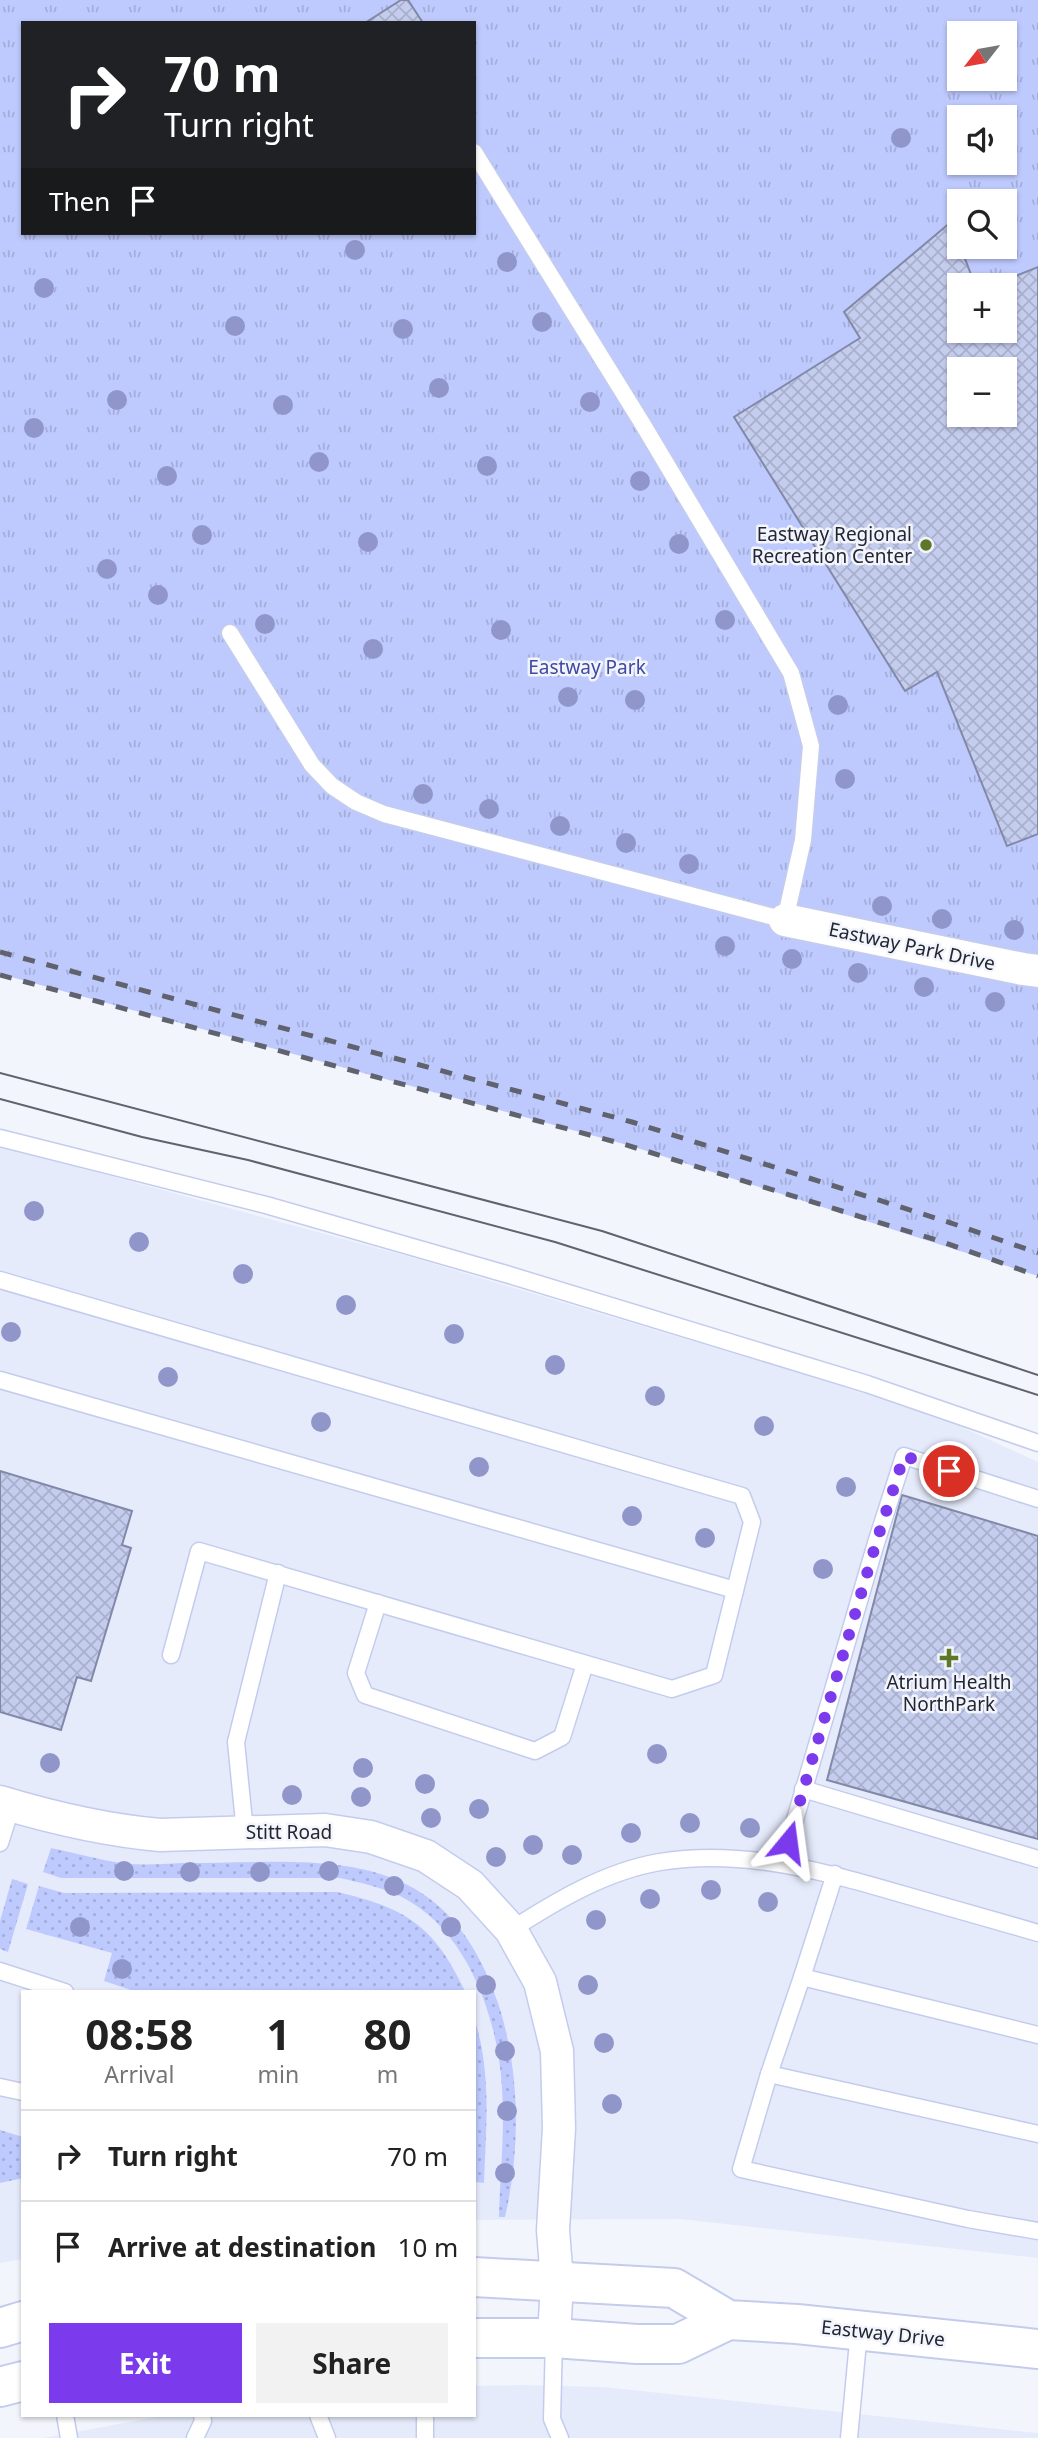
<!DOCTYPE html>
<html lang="en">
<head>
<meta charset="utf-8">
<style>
	:root { --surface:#fff; --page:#f2f2f2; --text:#222; --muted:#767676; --line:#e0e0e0; --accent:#7c3aed }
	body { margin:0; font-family:"Noto Sans",sans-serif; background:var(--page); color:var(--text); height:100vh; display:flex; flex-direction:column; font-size:26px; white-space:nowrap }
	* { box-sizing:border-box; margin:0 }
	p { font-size:23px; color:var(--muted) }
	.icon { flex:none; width:38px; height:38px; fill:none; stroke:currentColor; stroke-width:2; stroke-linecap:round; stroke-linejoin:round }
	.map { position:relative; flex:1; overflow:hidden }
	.sheet { position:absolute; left:21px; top:1990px; width:455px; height:427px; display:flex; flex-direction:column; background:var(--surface); border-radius:0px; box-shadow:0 2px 5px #0004 }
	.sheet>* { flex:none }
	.guide { position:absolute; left:21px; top:21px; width:455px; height:214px; border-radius:0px; box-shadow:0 2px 5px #0004; background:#202124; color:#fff; overflow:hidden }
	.needle { width:46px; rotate:239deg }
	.fabs { position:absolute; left:947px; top:21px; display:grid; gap:14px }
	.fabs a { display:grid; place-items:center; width:70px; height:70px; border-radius:0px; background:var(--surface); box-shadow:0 2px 5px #0004; font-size:35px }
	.pin { position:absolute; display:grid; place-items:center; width:60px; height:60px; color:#fff; margin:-30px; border:4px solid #fff; border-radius:50%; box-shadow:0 2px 7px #0007 }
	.me { position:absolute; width:77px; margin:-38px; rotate:16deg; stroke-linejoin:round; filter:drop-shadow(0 0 5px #0008) }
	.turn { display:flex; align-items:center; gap:24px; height:147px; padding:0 28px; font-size:32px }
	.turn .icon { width:91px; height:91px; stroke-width:2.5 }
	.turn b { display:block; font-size:49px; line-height:60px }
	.then { display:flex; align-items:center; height:66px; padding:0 28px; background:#0003; gap:14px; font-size:26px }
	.eta { display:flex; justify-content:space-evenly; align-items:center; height:119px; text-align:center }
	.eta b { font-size:42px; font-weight:700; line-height:49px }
	.button { display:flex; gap:14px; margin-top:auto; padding:14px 28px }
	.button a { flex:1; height:80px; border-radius:0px; background:var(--accent); color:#fff; font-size:28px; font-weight:700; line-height:80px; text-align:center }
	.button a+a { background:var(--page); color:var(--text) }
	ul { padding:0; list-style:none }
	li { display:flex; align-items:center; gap:21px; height:91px; padding:0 28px; border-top:2px solid var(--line) }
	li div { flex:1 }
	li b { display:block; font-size:26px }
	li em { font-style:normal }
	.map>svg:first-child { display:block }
	.built { fill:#e6ebfc }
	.grass { fill:url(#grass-dots) }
	.park { fill:url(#park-tufts); fill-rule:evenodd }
	.building { fill:url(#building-cross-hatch); stroke:#8289a8; stroke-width:2; fill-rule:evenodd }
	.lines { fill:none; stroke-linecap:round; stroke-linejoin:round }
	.lane-casing { stroke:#c4cced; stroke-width:19 }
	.street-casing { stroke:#c4cced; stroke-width:35 }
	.secondary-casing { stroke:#c4cced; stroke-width:42 }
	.lane { stroke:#fff; stroke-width:16 }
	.street { stroke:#fff; stroke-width:32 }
	.secondary { stroke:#fff; stroke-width:38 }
	.tram { stroke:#60626d; stroke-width:2 }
	.rail { stroke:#60626d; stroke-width:5; stroke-dasharray:12 12; stroke-linecap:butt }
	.tree { fill:#9096ca }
	.route { stroke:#7c3aed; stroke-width:12; stroke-dasharray:0 21.6 }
	.poi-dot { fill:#5f7729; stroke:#f3f5fc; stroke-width:2.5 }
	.labels { text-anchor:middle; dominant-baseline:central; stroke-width:5; stroke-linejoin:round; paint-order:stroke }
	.poi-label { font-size:19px; fill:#232632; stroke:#f3f5fc; text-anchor:end }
	.park-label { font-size:19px; fill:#3f49a1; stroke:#f3f5fc }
	.street-label { font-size:19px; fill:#232632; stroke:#f3f5fc }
</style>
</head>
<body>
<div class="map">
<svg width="1038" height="2438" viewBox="0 0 1038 2438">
	<defs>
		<pattern id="grass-dots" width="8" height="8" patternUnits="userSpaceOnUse" patternTransform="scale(1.75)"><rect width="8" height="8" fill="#becafe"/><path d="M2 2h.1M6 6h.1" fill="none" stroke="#a3adda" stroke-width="1.8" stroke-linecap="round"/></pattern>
		<pattern id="park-tufts" width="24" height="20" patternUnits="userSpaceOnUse" patternTransform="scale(1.75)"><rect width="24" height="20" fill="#becafe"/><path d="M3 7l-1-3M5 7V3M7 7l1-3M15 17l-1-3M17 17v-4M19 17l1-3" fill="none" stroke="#a3adda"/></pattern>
		<pattern id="building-cross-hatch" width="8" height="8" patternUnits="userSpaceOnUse" patternTransform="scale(1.75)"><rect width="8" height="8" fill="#c5cdef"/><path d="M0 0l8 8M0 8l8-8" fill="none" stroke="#a9b0cd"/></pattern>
	</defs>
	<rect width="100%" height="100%" fill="#f3f5fc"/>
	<!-- built -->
	<g class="built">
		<polygon points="0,1146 414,1258 876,1396 931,1413 1038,1462 1038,2258 680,2219 474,2220 474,1992 23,1992 23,2259 0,2263"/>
		<polygon points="523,2385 604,2387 1038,2433 1038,2438 43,2438 167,2415 474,2415 474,2386"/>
	</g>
	<!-- grass -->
	<g class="grass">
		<path d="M 51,1848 C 76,1853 103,1861 129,1864 C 146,1865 164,1864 182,1863 C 322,1863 443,1839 498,2003 C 520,2070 521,2148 505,2217 L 499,2217 C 500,2175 505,2131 502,2088 C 498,2018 468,1931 402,1897 C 382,1887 361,1883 340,1878 L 61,1878 L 43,1872 Z"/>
		<polygon points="12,1879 28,1884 8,1952 0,1949 0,1921"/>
		<path d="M 39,1886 L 64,1893 L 337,1892 C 407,1908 434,1926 465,1991 L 134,1991 L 104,1981 L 112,1953 L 26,1929 Z"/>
		<path d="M 474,2018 C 492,2072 486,2127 484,2183 L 476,2182 L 474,2176 Z"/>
		<polygon points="0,2130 23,2137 23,2178 0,2183"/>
	</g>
	<!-- park -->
	<path class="park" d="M 0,0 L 1038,0 L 1038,1276 L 631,1146 L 0,974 ZM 23,23 L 474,23 L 474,233 L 23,233 ZM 959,33 L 1004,33 L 1004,79 L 959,79 ZM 959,117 L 1004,117 L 1004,163 L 959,163 ZM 959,201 L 1004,201 L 1004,247 L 959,247 ZM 959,285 L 1004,285 L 1004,331 L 959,331 ZM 959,369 L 1004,369 L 1004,415 L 959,415 Z"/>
	<!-- building -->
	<g class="building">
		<polygon points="401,0 408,0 423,23 365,23"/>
		<path d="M 951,222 L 975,285 L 959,285 L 959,331 L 1004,331 L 1004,285 L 993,285 L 1038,267 L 1038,834 L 1007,846 L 937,672 L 905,691 L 734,417 L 860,338 L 844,312 ZM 959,369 L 1004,369 L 1004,415 L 959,415 Z"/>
		<polygon points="0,1471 132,1511 122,1545 131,1548 91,1681 77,1677 61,1730 0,1712"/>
		<polygon points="902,1495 1038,1536 1038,1839 827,1780"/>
	</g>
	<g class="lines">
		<defs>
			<g id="lane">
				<polyline points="230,633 312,765 332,786 356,802 384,814 785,920 803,840 811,746 791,673 642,423 474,152"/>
				<polyline points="0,1138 266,1205 506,1274 867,1384 1038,1443"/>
				<polyline points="0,1280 742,1496 752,1522 714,1675 672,1689 199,1551 171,1655"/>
				<polyline points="0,1380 735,1590"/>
				<polyline points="378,1603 356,1673 365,1695 535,1751 562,1737 585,1664"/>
				<polyline points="803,1789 1038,1859"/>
				<polyline points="245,1832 236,1742 278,1573"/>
				<polyline points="0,1843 12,1805"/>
				<polyline points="782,1864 876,1543 904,1456 1038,1499"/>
				<path d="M 511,1930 C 556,1901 606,1871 660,1862 C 743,1848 826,1872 905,1895 C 950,1908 994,1920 1038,1933"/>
				<polyline points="0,1971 65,1992"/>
				<polyline points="802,1977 835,1874"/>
				<polyline points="1038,2035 802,1977 769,2074 741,2169 968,2219 1038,2231"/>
				<polyline points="769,2074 1038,2134"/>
				<polyline points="0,2087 23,2092"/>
				<polyline points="554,2338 552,2419 560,2438"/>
				<polyline points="65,2415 69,2438"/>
				<polyline points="318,2415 327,2438"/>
				<polyline points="195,2438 203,2421 202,2415"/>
				<polyline points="425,2438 425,2415"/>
				<polyline points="849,2438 859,2331"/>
			</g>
			<g id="street">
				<polyline points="785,920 1023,969 1038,971"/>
				<path d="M 0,1802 C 53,1818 104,1830 160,1835 L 325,1830 L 371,1837 L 426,1856 L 470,1885 L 511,1930 L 540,1982 L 557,2051 L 559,2128 L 553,2230 L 557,2281 L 554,2338"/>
			</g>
			<g id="secondary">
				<polyline points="474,2277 674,2288 728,2320 797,2324 1038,2349"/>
				<polyline points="0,2328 23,2321"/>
				<polyline points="474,2338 554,2338 637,2344 678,2344 728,2320"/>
				<polyline points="0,2387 23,2381"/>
			</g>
		</defs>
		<!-- lane casing -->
		<use href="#lane" class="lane-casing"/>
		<!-- street casing -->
		<use href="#street" class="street-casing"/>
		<!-- secondary casing -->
		<use href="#secondary" class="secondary-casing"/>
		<!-- lane -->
		<use href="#lane" class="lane"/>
		<!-- street -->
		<use href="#street" class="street"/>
		<!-- secondary -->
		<use href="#secondary" class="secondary"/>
		<!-- tram -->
		<g class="tram">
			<polyline points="0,1073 602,1231 1038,1375"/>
			<polyline points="0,1099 142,1137 248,1160 555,1242 1038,1395"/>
		</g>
		<!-- rail -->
		<g class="rail">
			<polyline points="0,952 632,1122 951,1223 1038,1253"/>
			<polyline points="0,975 623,1144 943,1242 1038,1276"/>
		</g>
	</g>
	<!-- trees -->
	<g class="tree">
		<circle cx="901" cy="138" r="10"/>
		<circle cx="355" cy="250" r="10"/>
		<circle cx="507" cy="262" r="10"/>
		<circle cx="44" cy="288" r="10"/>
		<circle cx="542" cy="322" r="10"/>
		<circle cx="235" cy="326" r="10"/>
		<circle cx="403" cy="329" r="10"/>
		<circle cx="439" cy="388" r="10"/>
		<circle cx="117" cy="400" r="10"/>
		<circle cx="590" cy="402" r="10"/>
		<circle cx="283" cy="405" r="10"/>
		<circle cx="34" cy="428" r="10"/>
		<circle cx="319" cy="462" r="10"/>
		<circle cx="487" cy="466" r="10"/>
		<circle cx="167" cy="476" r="10"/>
		<circle cx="640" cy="481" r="10"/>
		<circle cx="202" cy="535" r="10"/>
		<circle cx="368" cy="542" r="10"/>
		<circle cx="679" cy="544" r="10"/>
		<circle cx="107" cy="569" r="10"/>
		<circle cx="158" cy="595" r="10"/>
		<circle cx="725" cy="620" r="10"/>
		<circle cx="265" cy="624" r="10"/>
		<circle cx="501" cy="630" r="10"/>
		<circle cx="373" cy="649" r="10"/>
		<circle cx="568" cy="697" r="10"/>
		<circle cx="635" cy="700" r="10"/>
		<circle cx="838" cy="705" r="10"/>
		<circle cx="845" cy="779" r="10"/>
		<circle cx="423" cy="794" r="10"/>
		<circle cx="489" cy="809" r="10"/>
		<circle cx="560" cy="826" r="10"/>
		<circle cx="626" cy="843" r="10"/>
		<circle cx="689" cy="864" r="10"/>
		<circle cx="882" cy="906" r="10"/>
		<circle cx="942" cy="919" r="10"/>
		<circle cx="1014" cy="930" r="10"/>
		<circle cx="725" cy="946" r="10"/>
		<circle cx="792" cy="959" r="10"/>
		<circle cx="858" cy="973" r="10"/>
		<circle cx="924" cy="987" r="10"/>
		<circle cx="995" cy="1002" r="10"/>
		<circle cx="34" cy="1211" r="10"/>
		<circle cx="139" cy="1242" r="10"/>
		<circle cx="243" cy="1274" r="10"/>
		<circle cx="346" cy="1305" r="10"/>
		<circle cx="11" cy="1332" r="10"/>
		<circle cx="454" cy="1334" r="10"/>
		<circle cx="555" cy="1365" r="10"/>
		<circle cx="168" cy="1377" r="10"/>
		<circle cx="655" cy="1396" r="10"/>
		<circle cx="321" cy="1422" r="10"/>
		<circle cx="764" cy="1426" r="10"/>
		<circle cx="479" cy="1467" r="10"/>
		<circle cx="846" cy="1487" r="10"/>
		<circle cx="632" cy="1516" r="10"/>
		<circle cx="705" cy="1538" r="10"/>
		<circle cx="823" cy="1569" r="10"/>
		<circle cx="657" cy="1754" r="10"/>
		<circle cx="50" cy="1763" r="10"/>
		<circle cx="363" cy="1768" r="10"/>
		<circle cx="425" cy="1784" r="10"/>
		<circle cx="292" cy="1795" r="10"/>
		<circle cx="361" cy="1797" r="10"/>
		<circle cx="479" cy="1809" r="10"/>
		<circle cx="431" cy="1818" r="10"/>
		<circle cx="690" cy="1823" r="10"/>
		<circle cx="750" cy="1828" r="10"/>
		<circle cx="631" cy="1833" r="10"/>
		<circle cx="533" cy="1845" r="10"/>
		<circle cx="572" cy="1855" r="10"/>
		<circle cx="496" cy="1857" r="10"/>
		<circle cx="124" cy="1871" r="10"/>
		<circle cx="329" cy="1871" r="10"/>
		<circle cx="190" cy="1872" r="10"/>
		<circle cx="260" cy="1872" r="10"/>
		<circle cx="394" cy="1886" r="10"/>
		<circle cx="711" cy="1890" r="10"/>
		<circle cx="650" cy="1899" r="10"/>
		<circle cx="768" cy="1902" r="10"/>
		<circle cx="596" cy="1920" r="10"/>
		<circle cx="80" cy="1927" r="10"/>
		<circle cx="451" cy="1927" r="10"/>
		<circle cx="122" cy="1969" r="10"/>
		<circle cx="486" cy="1985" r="10"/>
		<circle cx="588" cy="1985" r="10"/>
		<circle cx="604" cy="2043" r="10"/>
		<circle cx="505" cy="2051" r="10"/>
		<circle cx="612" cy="2104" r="10"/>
		<circle cx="507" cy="2111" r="10"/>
		<circle cx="505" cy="2173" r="10"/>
	</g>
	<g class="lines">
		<!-- route -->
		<polyline class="route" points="788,1842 876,1543 904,1456 949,1471"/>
	</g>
	<!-- markers -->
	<g class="poi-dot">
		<circle cx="926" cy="545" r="7"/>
		<path d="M945.5 1647.5h7v7h7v7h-7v7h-7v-7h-7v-7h7z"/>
	</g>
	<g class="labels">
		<!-- poi labels -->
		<g class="poi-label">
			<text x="912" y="534">Eastway Regional<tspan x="912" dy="22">Recreation Center</tspan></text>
			<text x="949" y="1682" text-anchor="middle">Atrium Health<tspan x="949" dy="22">NorthPark</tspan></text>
		</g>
		<!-- park labels -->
		<g class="park-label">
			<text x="587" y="667">Eastway Park</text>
		</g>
		<!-- street labels -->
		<g class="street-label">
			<text transform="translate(912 946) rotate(12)">Eastway Park Drive</text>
			<text x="289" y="1832">Stitt Road</text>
			<text transform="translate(883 2333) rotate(6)">Eastway Drive</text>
		</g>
	</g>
</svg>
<div class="fabs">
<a><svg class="needle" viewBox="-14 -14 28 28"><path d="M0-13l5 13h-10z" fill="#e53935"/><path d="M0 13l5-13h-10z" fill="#767676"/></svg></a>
<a><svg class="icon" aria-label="sound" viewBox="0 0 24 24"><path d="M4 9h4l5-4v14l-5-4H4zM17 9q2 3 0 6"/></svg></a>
<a><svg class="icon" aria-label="search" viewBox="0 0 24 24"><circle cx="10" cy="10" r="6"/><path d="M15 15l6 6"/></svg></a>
<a>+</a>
<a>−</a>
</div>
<div class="pin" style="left:949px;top:1471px;background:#d93025"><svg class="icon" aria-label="arrive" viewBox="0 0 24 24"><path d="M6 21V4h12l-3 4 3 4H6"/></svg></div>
<svg class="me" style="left:788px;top:1842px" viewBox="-20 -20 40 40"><path d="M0-17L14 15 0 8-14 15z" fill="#7c3aed" stroke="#fff" stroke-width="4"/></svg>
<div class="guide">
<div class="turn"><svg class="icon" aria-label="right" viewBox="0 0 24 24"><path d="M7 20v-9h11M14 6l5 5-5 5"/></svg><div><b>70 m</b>Turn right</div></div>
<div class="then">Then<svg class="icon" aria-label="arrive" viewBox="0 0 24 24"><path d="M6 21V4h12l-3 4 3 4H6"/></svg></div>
</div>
<section class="sheet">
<div class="eta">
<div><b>08:58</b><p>Arrival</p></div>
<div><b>1</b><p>min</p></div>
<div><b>80</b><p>m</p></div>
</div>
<ul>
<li><svg class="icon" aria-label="right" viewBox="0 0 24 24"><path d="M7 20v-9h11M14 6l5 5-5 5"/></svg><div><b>Turn right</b></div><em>70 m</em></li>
<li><svg class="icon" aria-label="arrive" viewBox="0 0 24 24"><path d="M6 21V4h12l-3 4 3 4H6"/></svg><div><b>Arrive at destination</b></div><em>10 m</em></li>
</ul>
<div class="button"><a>Exit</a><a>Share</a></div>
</section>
</div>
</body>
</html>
